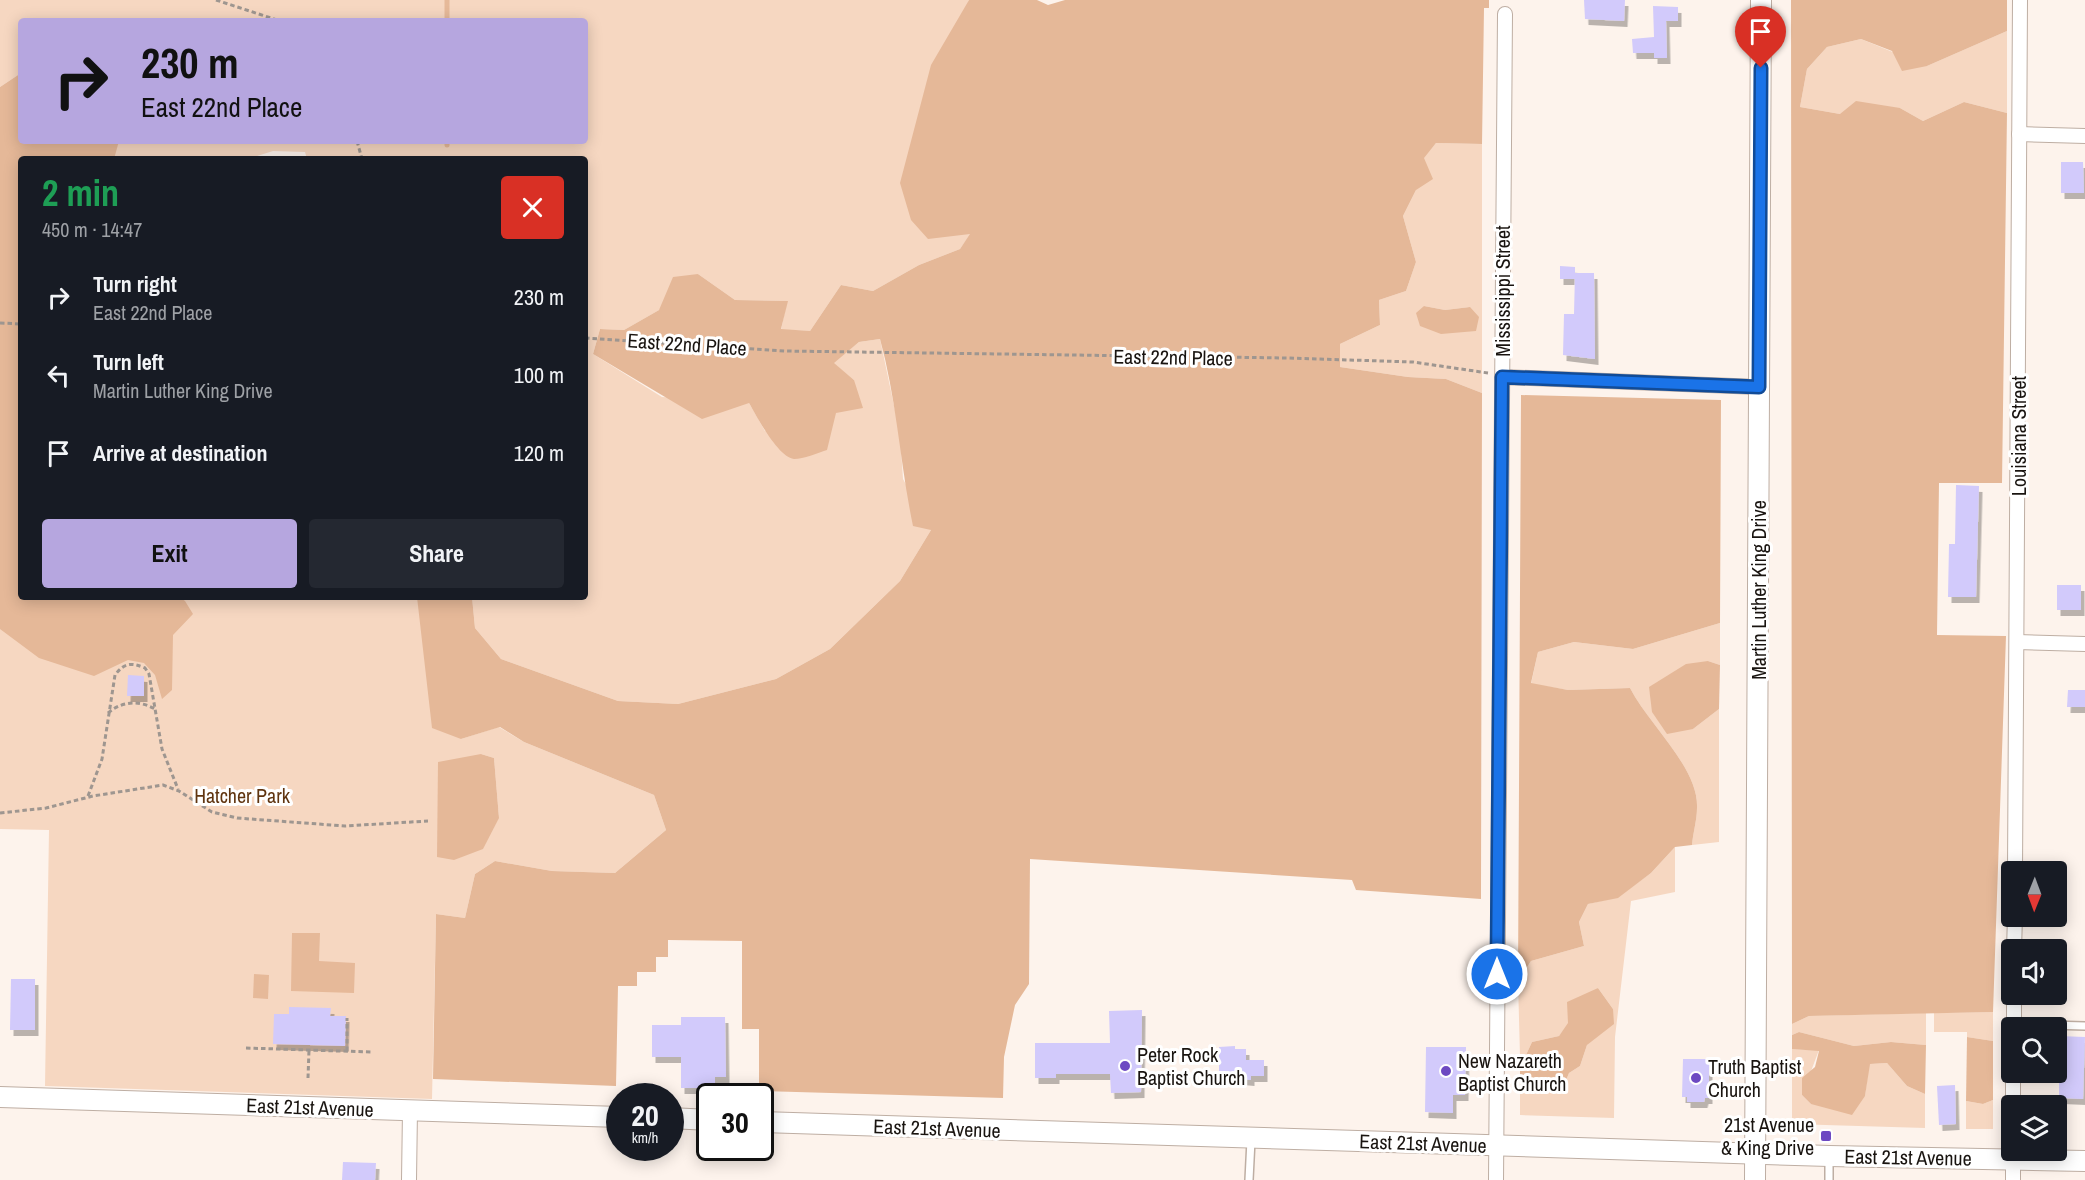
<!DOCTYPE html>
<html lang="en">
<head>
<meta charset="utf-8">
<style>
	:root { --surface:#171b24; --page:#242831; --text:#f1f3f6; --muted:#9ea1a6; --accent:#b6a6df }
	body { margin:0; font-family:"Archivo Narrow",sans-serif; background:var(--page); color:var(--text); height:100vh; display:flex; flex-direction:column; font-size:22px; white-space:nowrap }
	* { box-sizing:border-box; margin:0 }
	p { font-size:20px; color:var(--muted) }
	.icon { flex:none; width:33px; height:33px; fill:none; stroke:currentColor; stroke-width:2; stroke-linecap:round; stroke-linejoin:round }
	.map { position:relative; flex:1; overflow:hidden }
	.drawer { position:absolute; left:18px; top:156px; width:570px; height:444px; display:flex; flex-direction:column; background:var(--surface); border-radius:6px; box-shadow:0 3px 15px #0003 }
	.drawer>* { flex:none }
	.banner { position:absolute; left:18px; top:18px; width:570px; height:126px; border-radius:6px; box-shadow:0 3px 15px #0003; background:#b6a6df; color:#111; overflow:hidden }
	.needle { width:39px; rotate:181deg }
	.tools { position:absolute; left:2001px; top:861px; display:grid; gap:12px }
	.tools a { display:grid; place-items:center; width:66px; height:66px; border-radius:6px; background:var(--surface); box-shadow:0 3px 15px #0003; font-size:30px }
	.speed { position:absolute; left:606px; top:1083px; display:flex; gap:12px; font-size:30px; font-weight:700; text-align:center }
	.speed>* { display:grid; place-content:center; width:78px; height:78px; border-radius:50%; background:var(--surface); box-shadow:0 3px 15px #0003; line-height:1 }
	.speed small { font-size:15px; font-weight:400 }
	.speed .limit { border:3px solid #111; border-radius:9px; background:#fff; color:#111 }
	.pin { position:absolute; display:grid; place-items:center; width:51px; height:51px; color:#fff; margin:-62px -26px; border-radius:50% 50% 50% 0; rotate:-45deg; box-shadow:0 0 6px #0007 }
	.pin .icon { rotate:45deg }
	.me { position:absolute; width:66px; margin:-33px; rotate:0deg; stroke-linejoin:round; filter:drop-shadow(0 0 4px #0008) }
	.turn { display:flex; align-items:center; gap:21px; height:126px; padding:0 24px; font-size:27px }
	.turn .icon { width:78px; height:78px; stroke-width:2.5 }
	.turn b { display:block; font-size:42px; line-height:51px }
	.round { display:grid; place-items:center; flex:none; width:63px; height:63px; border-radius:6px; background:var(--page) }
	.headline { display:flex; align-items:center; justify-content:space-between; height:102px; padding:0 24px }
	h1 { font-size:36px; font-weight:700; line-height:45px; color:#1e9e55 }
	.cta { display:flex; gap:12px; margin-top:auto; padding:12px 24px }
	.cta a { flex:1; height:69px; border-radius:6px; background:var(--accent); color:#111; font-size:24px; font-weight:700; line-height:69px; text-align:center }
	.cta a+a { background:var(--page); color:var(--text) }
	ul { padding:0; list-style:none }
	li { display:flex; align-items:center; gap:18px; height:78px; padding:0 24px }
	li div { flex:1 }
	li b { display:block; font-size:22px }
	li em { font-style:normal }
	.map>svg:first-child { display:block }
	.green { fill:#f6d7c1; fill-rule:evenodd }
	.forest { fill:#e5b898 }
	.water { fill:#e6b999 }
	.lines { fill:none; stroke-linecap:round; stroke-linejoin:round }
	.stream { stroke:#e6b999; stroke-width:5 }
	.building { fill:#d2cafb; filter:url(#shadow) }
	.lane-casing { stroke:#beaea3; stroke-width:10 }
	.street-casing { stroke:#beaea3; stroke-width:16 }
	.secondary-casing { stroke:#beaea3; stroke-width:22 }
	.path { stroke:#9e9690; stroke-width:3; stroke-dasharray:4.5 3; stroke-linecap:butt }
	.lane { stroke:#fff; stroke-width:7 }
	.street { stroke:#fff; stroke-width:14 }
	.secondary { stroke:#fff; stroke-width:20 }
	.route-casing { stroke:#114b97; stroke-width:15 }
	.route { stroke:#1a73e8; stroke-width:10 }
	.poi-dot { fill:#6d49c2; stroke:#fff; stroke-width:2 }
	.labels { text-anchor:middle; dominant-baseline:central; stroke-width:6; stroke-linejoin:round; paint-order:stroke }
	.street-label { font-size:20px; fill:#191410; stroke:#fff }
	.park-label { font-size:20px; fill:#603510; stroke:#fff }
	.poi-label { font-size:20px; fill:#191410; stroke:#fff; text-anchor:start }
</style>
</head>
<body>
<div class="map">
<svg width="2085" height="1180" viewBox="0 0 2085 1180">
	<defs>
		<filter id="shadow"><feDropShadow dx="3.5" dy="6" stdDeviation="0" flood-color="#0004"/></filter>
	</defs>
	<rect width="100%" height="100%" fill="#fdf3ec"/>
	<!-- green -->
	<g class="green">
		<polygon points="0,0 969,0 967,5 971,234 960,249 919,265 873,291 841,285 810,331 781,330 787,301 735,300 698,274 659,310 624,330 600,329 593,354 662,397 749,403 765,431 836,413 854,380 833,363 859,342 880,339 900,434 903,479 931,530 900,581 830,649 776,679 678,704 618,701 501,659 475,628 472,597 585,597 585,159 307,159 305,152 273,151 248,159 113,157 119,141 585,141 585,21 21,21 21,73 0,87"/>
		<polygon points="2007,31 2007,113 1964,102 1923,121 1900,108 1840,114 1800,107 1807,69 1827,47 1861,39 1927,66"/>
		<path d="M 1436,143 L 1482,144 L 1482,393 L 1446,379 L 1408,377 L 1340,367 L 1340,344 L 1380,325 L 1379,300 L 1406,291 L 1416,262 L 1403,216 L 1416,190 L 1423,158 ZM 1424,306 L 1445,310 L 1470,307 L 1420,326 Z"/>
		<path d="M 0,329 L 21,597 L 441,597 L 461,739 L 499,727 L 524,742 L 654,795 L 666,830 L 615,873 L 552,871 L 495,861 L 475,874 L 465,918 L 436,914 L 432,1099 L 45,1086 L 49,830 L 0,829 ZM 481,754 L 494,758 L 499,818 Z"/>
		<path d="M 1720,623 L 1720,665 L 1708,661 L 1693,729 L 1719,709 L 1719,842 L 1692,845 C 1693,833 1697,820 1697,808 C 1699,768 1649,725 1630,688 L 1568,690 L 1531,684 L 1538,652 L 1574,642 L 1633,649 Z"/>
		<polygon points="1675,847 1675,892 1631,901 1615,1037 1614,1118 1520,1115 1520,1088 1533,1086 1555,1089 1565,1083 1569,1073 1580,1066 1587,1045 1613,1009 1598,988 1559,1036 1532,1042 1526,1055 1520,1056 1518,981 1531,961 1584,946 1579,922 1588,904 1618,897 1651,873"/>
		<polygon points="1993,1012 1993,1041 1967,1037 1967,1032 1934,1032 1934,1013"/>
		<polygon points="1926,1013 1926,1045 1891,1042 1854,1046 1799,1032 1792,1035 1792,1024 1809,1016"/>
		<polygon points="1792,1049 1819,1050 1802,1095 1811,1104 1865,1096 1869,1064 1887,1063 1907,1086 1925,1094 1925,1128 1792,1124"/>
		<polygon points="1993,1100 1993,1129 1966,1129 1966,1101 1983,1104"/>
	</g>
	<!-- forest -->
	<g class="forest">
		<path d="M 969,0 L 1037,0 L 1048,5 L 1065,0 L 1489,0 L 1489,8 L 1484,8 L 1482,144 L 1436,143 L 1424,158 L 1433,179 L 1416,190 L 1403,216 L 1416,262 L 1406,291 L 1379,300 L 1380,325 L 1340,344 L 1340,367 L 1408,377 L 1446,379 L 1482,393 L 1481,899 L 1356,890 L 1352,880 L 1030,859 L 1029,984 L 1015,1005 L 1004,1057 L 1003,1098 L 759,1091 L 759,1029 L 742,1029 L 742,941 L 668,940 L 668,957 L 656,957 L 656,972 L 637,972 L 637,986 L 618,986 L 616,1086 L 433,1079 L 436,914 L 465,918 L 475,874 L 495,861 L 552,871 L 615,873 L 666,830 L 654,795 L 524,742 L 500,727 L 461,739 L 432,728 L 417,597 L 472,597 L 475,628 L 501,659 L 618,701 L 678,704 L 776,679 L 830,649 L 900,581 L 931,530 L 913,526 C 900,464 897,401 880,339 L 859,342 L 834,363 L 854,380 L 863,408 L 836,413 L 827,450 C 817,453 804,459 794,459 C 778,457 757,417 749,403 L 702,419 L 593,354 L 600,329 L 624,330 L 659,310 L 673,277 L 698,274 L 735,300 L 788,301 L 781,329 L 810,331 L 841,285 L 873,291 L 919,265 L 960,249 L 970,234 L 928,239 L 911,220 L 900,183 L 931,65 Z"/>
		<polygon points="1791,0 2007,0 2007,31 1927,66 1902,71 1892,51 1861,39 1827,47 1807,69 1800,107 1840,114 1856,101 1900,108 1923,121 1964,102 2007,113 2002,483 1939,483 1937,635 2006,636 1993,1012 1809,1016 1792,1024"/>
		<polygon points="21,73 21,141 119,141 114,159 21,159 21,597 179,597 185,601 193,614 173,635 172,690 162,699 155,675 144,663 128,660 94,676 39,658 0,629 0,87"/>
		<polygon points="1424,306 1445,310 1470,307 1479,317 1476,331 1441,334 1420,326 1416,313"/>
		<path d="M 1521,395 L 1721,400 L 1720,623 L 1633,649 L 1574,642 L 1538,652 L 1531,683 L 1568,690 L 1630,688 C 1649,725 1699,768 1697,808 C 1697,820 1693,833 1692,845 L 1675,847 L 1651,873 L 1618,898 L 1588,904 L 1579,922 L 1584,946 L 1531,961 L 1518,981 Z"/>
		<polygon points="1708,661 1720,665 1719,709 1693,729 1667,734 1652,712 1649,687 1686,664"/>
		<polygon points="481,754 494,758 499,818 483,849 454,860 437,857 438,762"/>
		<polygon points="1598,988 1613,1009 1614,1024 1587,1045 1580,1066 1569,1073 1565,1083 1555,1089 1533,1086 1520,1088 1520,1056 1526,1055 1532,1042 1559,1036 1568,1023 1567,1002"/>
		<polygon points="1799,1032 1854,1046 1891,1042 1926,1045 1925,1094 1907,1086 1887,1063 1870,1064 1865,1096 1852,1115 1811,1104 1802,1095 1802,1078 1815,1067 1819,1051 1792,1049 1792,1035"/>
		<polygon points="1967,1037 1993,1041 1993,1100 1983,1104 1966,1101"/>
	</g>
	<!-- water -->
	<g class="water">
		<polygon points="292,933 320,933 319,961 355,963 354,993 291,991"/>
		<polygon points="254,974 269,975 268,999 253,998"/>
	</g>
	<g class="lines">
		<!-- stream -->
		<g class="stream">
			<polyline points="447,21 447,0"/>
			<polyline points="447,145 447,141"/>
		</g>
	</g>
	<!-- building -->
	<g class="building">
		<polygon points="1584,0 1625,0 1624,21 1585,19"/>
		<polygon points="1653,6 1678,7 1678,21 1666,21 1667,58 1654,58 1654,53 1633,53 1632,39 1654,37"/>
		<polygon points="2061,162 2083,162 2084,193 2061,193"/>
		<polygon points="1560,266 1575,267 1575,279 1560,279"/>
		<polygon points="1575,273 1594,273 1595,359 1563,355 1564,314 1574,314"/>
		<polygon points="1956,485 1979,486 1976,597 1948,597 1949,544 1955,544"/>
		<rect x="2057" y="585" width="24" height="25"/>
		<polygon points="128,675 144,676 144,696 127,696"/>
		<polygon points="2068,690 2085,690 2085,707 2067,707"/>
		<polygon points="11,979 35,979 35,1030 10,1030"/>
		<polygon points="289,1007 331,1008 330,1016 346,1016 345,1046 273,1044 274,1014 289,1014"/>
		<polygon points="1142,1010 1141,1092 1111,1093 1110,1074 1056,1074 1056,1078 1035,1078 1035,1043 1110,1043 1109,1011"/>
		<polygon points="681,1017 725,1017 726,1077 715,1077 715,1088 681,1088 681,1057 652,1057 652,1025 681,1025"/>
		<polygon points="2059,1036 2085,1037 2083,1099 2059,1098"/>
		<polygon points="1235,1046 1235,1049 1246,1049 1246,1060 1264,1060 1264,1076 1251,1076 1251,1080 1219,1077 1219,1047"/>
		<polygon points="1426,1047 1466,1047 1465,1095 1453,1095 1453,1113 1425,1112"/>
		<polygon points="1683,1059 1709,1059 1709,1098 1705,1098 1704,1102 1687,1102 1687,1097 1682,1097"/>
		<polygon points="1955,1085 1956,1124 1939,1125 1937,1086"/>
		<polygon points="343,1162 376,1163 375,1180 342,1180"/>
	</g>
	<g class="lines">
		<defs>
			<g id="lane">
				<polyline points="2014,1024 2085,1026"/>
				<polyline points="1249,1180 1251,1140"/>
				<polyline points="1829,1180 1829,1159"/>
			</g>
			<g id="street">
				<polyline points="2019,134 2085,136"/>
				<polyline points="1502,377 1759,387"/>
				<polyline points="2017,642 2085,644"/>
				<polyline points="2015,872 2020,0"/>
				<polyline points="2014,950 2015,916"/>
				<polyline points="2014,1028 2014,994"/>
				<polyline points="2013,1106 2013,1072"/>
				<polyline points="409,1180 410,1110"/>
				<polyline points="1496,1180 1505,14"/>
				<polyline points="2013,1180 2013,1152"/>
			</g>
			<g id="secondary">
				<polyline points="0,1097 620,1117"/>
				<polyline points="670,1118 710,1120"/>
				<polyline points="760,1122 1829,1156 2085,1161"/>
				<polyline points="1755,1180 1761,0"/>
			</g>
		</defs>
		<!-- lane casing -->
		<use href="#lane" class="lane-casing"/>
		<!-- street casing -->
		<use href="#street" class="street-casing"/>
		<!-- secondary casing -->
		<use href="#secondary" class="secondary-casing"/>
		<!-- path -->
		<g class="path">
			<polyline points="216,0 280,21"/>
			<polyline points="357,141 362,159"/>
			<polyline points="0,323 21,324"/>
			<polyline points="585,338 785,351 1287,358 1413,362 1488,373"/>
			<path d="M 108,713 C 122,701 139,700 155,709"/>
			<path d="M 88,796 L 102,759 L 115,675 C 124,663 131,662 145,668 L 149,674 L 162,749 L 178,789"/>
			<polyline points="0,813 46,808 93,796 163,785 179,791 212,812 237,818 345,826 428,821"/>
			<polyline points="246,1048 371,1052"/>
			<polyline points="347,1051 347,1018"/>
			<polyline points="308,1078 309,1050"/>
		</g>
		<!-- lane -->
		<use href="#lane" class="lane"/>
		<!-- street -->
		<use href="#street" class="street"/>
		<!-- secondary -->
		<use href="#secondary" class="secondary"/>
	</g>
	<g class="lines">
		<defs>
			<polyline id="route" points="1497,974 1502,377 1759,387 1761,68"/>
		</defs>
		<!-- route casing -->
		<use href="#route" class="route-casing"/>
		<!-- route -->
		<use href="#route" class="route"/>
	</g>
	<!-- markers -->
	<g class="poi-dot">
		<circle cx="1125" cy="1066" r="6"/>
		<circle cx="1446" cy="1071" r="6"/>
		<circle cx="1696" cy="1078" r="6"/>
		<rect x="1820" y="1130" width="12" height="12" rx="3"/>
	</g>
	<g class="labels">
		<!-- street labels -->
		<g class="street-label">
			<text transform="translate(1502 291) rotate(-90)">Mississippi Street</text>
			<text transform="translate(687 344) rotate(4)">East 22nd Place</text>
			<text transform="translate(1173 357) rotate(1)">East 22nd Place</text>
			<text transform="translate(2018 436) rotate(-90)">Louisiana Street</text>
			<text transform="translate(1758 590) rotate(-90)">Martin Luther King Drive</text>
			<text transform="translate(310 1107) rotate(2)">East 21st Avenue</text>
			<text transform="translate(937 1128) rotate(2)">East 21st Avenue</text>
			<text transform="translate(1423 1143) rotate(2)">East 21st Avenue</text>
			<text transform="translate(1908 1157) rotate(1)">East 21st Avenue</text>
		</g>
		<!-- park labels -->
		<g class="park-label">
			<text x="242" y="795">Hatcher Park</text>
		</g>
		<!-- poi labels -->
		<g class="poi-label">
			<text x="1137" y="1054">Peter Rock<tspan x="1137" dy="23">Baptist Church</tspan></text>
			<text x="1458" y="1060">New Nazareth<tspan x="1458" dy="23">Baptist Church</tspan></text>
			<text x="1708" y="1066">Truth Baptist<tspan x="1708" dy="23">Church</tspan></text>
			<text x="1814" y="1124" text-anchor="end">21st Avenue<tspan x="1814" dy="23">&amp; King Drive</tspan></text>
		</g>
	</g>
</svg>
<div class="tools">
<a><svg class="needle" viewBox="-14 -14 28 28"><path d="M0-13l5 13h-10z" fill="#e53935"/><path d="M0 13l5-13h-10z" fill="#9ea1a6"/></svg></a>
<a><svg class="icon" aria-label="sound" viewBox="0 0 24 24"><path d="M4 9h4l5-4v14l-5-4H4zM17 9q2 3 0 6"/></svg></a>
<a><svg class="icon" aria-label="search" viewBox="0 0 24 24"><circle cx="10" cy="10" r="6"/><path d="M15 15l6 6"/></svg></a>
<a><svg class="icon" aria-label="layers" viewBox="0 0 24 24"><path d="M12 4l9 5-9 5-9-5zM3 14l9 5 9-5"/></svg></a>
</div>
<div class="speed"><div>20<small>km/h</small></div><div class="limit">30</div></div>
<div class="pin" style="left:1761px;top:68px;background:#d93025"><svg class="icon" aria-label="arrive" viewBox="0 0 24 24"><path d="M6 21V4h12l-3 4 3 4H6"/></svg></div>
<svg class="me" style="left:1497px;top:974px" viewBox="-20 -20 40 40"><circle r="17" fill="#1a73e8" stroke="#fff" stroke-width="3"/><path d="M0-11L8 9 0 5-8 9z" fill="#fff"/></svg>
<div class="banner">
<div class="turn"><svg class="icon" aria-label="right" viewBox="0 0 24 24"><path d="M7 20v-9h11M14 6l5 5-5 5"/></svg><div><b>230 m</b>East 22nd Place</div></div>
</div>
<section class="drawer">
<div class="headline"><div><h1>2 min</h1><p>450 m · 14:47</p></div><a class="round" style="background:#d93025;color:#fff"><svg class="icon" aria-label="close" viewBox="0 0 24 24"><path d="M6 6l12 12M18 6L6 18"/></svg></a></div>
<ul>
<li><svg class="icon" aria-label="right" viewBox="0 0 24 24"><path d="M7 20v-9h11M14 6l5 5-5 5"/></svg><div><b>Turn right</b><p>East 22nd Place</p></div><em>230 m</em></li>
<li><svg class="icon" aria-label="left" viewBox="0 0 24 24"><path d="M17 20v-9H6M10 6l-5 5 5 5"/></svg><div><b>Turn left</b><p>Martin Luther King Drive</p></div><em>100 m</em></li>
<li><svg class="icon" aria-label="arrive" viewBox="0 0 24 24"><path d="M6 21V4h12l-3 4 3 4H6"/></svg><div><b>Arrive at destination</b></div><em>120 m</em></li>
</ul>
<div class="cta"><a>Exit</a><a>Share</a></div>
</section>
</div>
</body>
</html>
